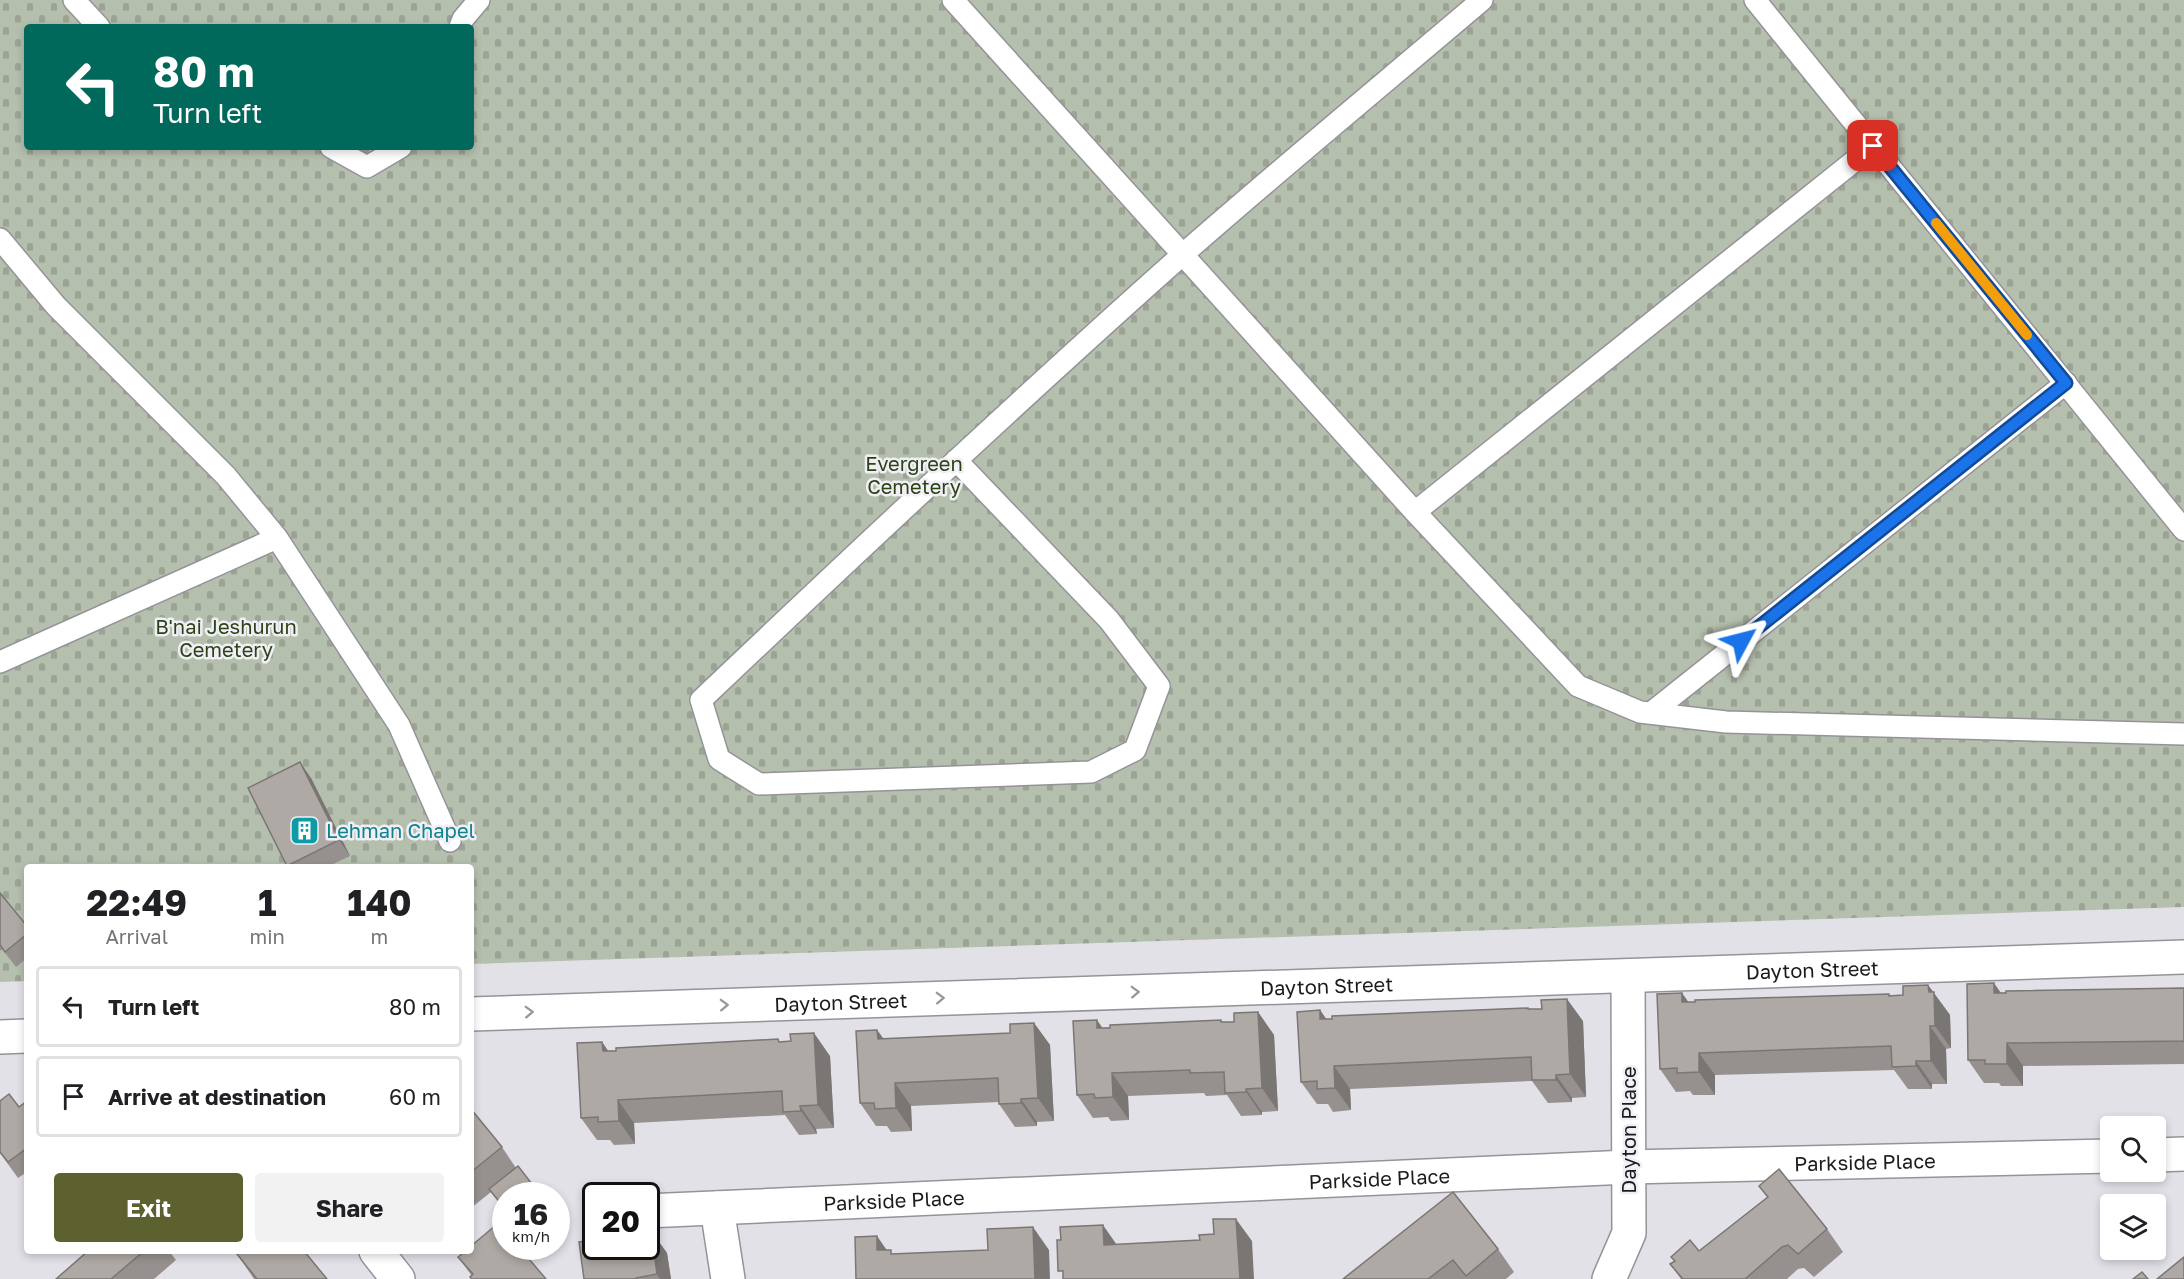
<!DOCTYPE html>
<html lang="en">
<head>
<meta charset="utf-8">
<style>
	:root { --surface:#fff; --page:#f2f2f2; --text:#202124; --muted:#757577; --line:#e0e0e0; --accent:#5c612f }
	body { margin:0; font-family:"Golos Text",sans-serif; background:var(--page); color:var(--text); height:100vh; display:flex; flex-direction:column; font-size:22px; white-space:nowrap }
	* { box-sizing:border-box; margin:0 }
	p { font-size:20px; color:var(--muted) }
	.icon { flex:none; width:33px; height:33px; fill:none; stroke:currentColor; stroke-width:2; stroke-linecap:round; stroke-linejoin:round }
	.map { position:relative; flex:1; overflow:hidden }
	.panel { position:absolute; left:24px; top:864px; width:450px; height:390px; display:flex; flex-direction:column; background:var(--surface); border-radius:6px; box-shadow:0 3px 9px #0003 }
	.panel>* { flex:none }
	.guide { position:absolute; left:24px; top:24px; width:450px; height:126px; border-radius:6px; box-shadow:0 3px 9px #0003; background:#00695c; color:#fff; overflow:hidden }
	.controls { position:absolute; left:2100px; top:1116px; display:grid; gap:12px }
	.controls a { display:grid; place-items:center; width:66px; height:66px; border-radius:6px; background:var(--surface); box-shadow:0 3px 9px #0003; font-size:30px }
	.speed { position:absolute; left:492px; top:1182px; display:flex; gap:12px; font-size:30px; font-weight:700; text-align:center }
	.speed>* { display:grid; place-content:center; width:78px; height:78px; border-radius:50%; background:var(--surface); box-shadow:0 3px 9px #0003; line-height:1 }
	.speed small { font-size:15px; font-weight:400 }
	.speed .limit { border:3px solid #111; border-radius:9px; background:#fff; color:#111 }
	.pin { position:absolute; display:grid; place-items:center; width:51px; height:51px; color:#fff; margin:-26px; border-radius:12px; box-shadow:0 3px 9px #0006 }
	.me { position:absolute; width:66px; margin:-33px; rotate:52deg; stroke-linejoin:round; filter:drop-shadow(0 0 4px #0008) }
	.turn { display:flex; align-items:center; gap:21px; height:126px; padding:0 30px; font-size:27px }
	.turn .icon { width:78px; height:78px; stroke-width:2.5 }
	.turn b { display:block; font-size:42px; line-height:51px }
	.eta { display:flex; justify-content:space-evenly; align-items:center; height:102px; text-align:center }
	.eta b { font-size:36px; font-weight:700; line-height:42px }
	.primary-button { display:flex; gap:12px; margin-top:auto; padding:12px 30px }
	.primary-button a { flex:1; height:69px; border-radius:6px; background:var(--accent); color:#fff; font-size:24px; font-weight:700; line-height:69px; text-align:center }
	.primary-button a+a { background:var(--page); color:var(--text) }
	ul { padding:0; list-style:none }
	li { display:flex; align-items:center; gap:18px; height:81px; margin:0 12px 9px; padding:0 18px; border:3px solid var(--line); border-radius:6px }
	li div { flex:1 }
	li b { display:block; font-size:22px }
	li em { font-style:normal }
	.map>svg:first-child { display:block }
	.cemetery { fill:url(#cemetery-stones); fill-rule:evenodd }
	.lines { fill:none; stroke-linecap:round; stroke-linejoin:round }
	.service-casing { stroke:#959399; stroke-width:24 }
	.minor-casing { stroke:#959399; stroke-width:36 }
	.service { stroke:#fff; stroke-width:21 }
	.minor { stroke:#fff; stroke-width:33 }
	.wall { fill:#96918e }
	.shaded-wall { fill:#7a7674 }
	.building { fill:#afa9a5; stroke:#7a7674; stroke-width:1.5 }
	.oneway { stroke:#989899 }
	.route-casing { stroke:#114b97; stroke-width:15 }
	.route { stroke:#1a73e8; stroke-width:10 }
	.slow { stroke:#f59e0b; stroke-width:10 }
	.labels { text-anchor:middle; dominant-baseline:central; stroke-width:5; stroke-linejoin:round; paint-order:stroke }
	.park-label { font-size:20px; fill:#2c4315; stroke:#f0eff5 }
	.culture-label { font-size:20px; fill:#0d838f; stroke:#f0eff5; text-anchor:start }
	.street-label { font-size:20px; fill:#1b1a1c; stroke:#f0eff5 }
</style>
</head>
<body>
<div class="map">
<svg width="2184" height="1279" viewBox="0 0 2184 1279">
	<defs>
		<pattern id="cemetery-stones" width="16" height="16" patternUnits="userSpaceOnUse" patternTransform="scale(1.5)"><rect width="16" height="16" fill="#b5bfad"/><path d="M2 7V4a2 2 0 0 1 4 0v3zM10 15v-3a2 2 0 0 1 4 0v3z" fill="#9ba494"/></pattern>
	</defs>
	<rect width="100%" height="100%" fill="#e3e1e8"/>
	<!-- cemetery -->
	<path class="cemetery" d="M 0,0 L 2184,0 L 2184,907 L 471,964 L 471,867 L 27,867 L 27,981 L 0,982 ZM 27,27 L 471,27 L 471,147 L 27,147 Z"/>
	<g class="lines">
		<defs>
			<g id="service">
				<polyline points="74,0 99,27"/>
				<polyline points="953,0 1415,512 1578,686 1640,712 1726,722 2184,734"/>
				<polyline points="1755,0 2184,530"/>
				<polyline points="460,27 463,19 479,0"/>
				<polyline points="331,147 367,167 401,147"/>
				<polyline points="0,239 56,306 226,476 277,538 399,725 450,841"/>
				<path d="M 956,460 L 1109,620 L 1159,686 L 1135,750 L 1091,772 L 759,784 L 719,759 L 701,700 C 859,550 1018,401 1181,256 C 1280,169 1382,85 1482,0"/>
				<polyline points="1415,512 1873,146"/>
				<polyline points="0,662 277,538"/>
				<polyline points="1651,713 2066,383"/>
			</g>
			<g id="minor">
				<path id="s1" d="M 471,1014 L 2184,957"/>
				<polyline points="0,1037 27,1036"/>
				<polyline points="2156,1155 2184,1154"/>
				<polyline points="717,1208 728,1279"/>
				<path id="s2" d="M 646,1211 L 1628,1167 L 2110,1156"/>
				<polyline points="376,1251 398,1279"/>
				<polyline points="1609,1279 1629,1233 1628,976"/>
			</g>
		</defs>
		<!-- service casing -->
		<use href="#service" class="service-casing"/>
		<!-- minor casing -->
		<use href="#minor" class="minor-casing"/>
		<!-- service -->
		<use href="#service" class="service"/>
		<!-- minor -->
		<use href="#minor" class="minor"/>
	</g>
	<!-- wall -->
	<g class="wall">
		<polygon points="311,778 350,856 327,867 288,867 248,788"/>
		<polygon points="0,893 27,926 27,958 16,967 2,949 0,951"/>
		<polygon points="1928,985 1950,1015 1951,1048 1946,1049 1947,1084 1932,1084 1932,1089 1908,1089 1894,1070 1715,1075 1715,1095 1693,1095 1690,1091 1676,1092 1660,1069 1682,993 1688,1002 1903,995"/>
		<polygon points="2184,988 2184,1064 2023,1066 2023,1086 2001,1086 1999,1083 1984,1083 1968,1060 2000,993"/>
		<polygon points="1529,1009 1583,1021 1586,1097 1572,1098 1572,1102 1548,1103 1532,1081 1350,1089 1351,1110 1333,1112 1328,1104 1317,1104 1301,1082 1320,1010 1326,1019"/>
		<polygon points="1258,1012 1274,1035 1278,1111 1262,1112 1262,1115 1241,1116 1227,1095 1206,1096 1204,1093 1128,1096 1129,1120 1111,1121 1108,1117 1093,1118 1077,1095 1103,1028 1221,1020 1222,1022 1234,1022"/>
		<polygon points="1034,1023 1050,1045 1054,1121 1037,1122 1037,1126 1015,1127 999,1104 999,1102 911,1106 912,1131 891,1132 887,1126 876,1126 860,1103 877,1030 884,1039 1010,1033"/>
		<polygon points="602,1042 608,1051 780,1042 830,1056 834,1128 816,1129 817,1134 799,1135 785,1115 634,1123 635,1144 614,1145 610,1140 597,1140 581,1118"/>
		<polygon points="0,1101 19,1107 27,1101 27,1172 18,1178 0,1153"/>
		<polygon points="471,1109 502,1147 516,1168 518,1166 541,1196 506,1196 506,1211 491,1192 471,1208"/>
		<polygon points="1759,1186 1827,1229 1843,1252 1814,1277 1804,1268 1798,1269 1787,1279 1681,1279 1670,1264 1699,1251 1767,1197"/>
		<polygon points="651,1231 667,1253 671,1279 584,1279"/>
		<polygon points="506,1237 472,1276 458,1257"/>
		<polygon points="1498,1249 1514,1272 1506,1279 1343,1279"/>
		<polygon points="88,1251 169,1251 176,1260 154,1279 56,1279"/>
		<polygon points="237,1254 327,1279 254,1279"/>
	</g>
	<!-- shaded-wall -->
	<g class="shaded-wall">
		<polygon points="300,762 311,778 350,856 339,840"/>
		<polygon points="1994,983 2010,1006 1994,993"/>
		<polygon points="1928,985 1950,1015 1951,1048 1935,1026"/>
		<polygon points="1682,993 1698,1016 1682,1002"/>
		<polygon points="1567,999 1583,1021 1586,1097 1570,1074"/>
		<polygon points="1320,1010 1336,1033 1320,1019"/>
		<polygon points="1258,1012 1274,1035 1278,1111 1262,1088"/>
		<polygon points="1097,1020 1113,1043 1097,1028"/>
		<polygon points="1034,1023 1050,1045 1054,1121 1038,1098"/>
		<polygon points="1930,1026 1946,1049 1947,1084 1931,1061"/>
		<polygon points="877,1030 893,1053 878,1039"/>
		<polygon points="814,1033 830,1056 834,1128 818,1105"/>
		<polygon points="602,1042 618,1065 603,1051"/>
		<polygon points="2007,1043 2023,1066 2023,1086 2007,1064"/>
		<polygon points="1699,1053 1715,1075 1715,1095 1699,1072"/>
		<polygon points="1916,1061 1932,1084 1932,1089 1916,1066"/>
		<polygon points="1334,1066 1350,1089 1351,1110 1335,1088"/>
		<polygon points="1112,1073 1128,1096 1129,1120 1113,1097"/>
		<polygon points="1556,1075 1572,1098 1572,1102 1556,1080"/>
		<polygon points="895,1083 911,1106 912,1131 896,1108"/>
		<polygon points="1246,1089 1262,1112 1262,1115 1246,1092"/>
		<polygon points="1021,1099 1037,1122 1037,1126 1021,1103"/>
		<polygon points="618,1100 634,1123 635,1144 619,1121"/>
		<polygon points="800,1106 816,1129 817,1134 801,1111"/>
		<polygon points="1236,1219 1252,1241 1254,1279 1240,1279"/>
		<polygon points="1103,1225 1119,1248 1104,1245"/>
		<polygon points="1033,1227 1049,1250 1050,1279 1035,1279"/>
		<polygon points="651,1231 667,1253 671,1279 660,1279 657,1274"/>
		<polygon points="877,1236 893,1259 877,1250"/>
	</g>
	<!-- building -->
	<g class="building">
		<polygon points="300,762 339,840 287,866 248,788"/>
		<polygon points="0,893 27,926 27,934 5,952 0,945"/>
		<polygon points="1994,983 1994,993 2006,993 2006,991 2184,988 2184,1041 2007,1043 2007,1064 1985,1064 1985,1060 1968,1060 1967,984"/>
		<polygon points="1928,985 1929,992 1934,992 1935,1026 1930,1026 1931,1061 1916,1061 1916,1066 1892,1067 1891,1046 1699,1053 1699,1072 1677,1073 1677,1068 1660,1069 1657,994 1682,993 1682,1002 1695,1002 1695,1000 1889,994 1889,996 1903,995 1903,986"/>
		<polygon points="1567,999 1570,1074 1556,1075 1556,1080 1532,1080 1531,1057 1334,1066 1335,1088 1317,1089 1317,1081 1301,1082 1297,1012 1320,1010 1320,1019 1332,1019 1332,1016 1528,1008 1528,1009 1542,1009 1541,1000"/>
		<polygon points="1258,1012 1262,1088 1246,1089 1246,1092 1225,1093 1224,1072 1190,1073 1190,1070 1112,1073 1113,1097 1095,1098 1094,1094 1077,1095 1073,1021 1097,1020 1097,1028 1110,1028 1110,1025 1221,1020 1221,1022 1234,1022 1234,1013"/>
		<polygon points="1034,1023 1038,1098 1021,1099 1021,1103 999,1104 998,1078 895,1083 896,1108 875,1109 874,1103 860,1103 856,1031 877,1030 878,1039 1010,1033 1010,1024"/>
		<polygon points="814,1033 818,1105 800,1106 801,1111 783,1112 782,1091 618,1100 619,1121 598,1122 598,1117 581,1118 577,1043 602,1042 603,1051 616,1051 616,1048 778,1039 779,1042 791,1041 790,1034"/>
		<polygon points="9,1094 19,1107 27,1101 27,1148 8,1162 0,1152 0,1101"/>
		<polygon points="471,1109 502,1147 471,1172"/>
		<polygon points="518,1166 539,1193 537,1196 506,1196 506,1210 489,1189"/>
		<polygon points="1779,1169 1827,1229 1798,1254 1788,1245 1782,1247 1745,1279 1683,1279 1670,1264 1675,1261 1671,1257 1690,1240 1699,1251 1768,1197 1759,1186"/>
		<polygon points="1453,1192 1498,1249 1466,1276 1453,1260 1428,1279 1343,1279"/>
		<polygon points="1213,1219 1236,1219 1240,1279 1063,1279 1063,1271 1058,1271 1057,1240 1061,1240 1060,1227 1103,1225 1104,1245 1200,1240 1199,1235 1214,1234"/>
		<polygon points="496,1225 506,1237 506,1246 518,1246 546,1279 472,1279 470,1277 473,1274 458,1257 466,1251 471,1251 471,1246"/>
		<polygon points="1033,1227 1035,1279 856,1279 855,1237 877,1236 877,1250 891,1250 891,1254 988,1250 987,1229"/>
		<polygon points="646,1231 651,1231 657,1274 636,1278 636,1279 584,1279 579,1242 596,1240 596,1246 646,1246"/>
		<polygon points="88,1251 144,1251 111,1279 56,1279"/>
		<polygon points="240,1251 304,1251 327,1279 257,1279 237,1254"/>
		<polygon points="2184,1257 2184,1279 2157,1279"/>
		<polygon points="2142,1272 2148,1279 2133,1279"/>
	</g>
	<!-- one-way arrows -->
	<defs><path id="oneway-chevron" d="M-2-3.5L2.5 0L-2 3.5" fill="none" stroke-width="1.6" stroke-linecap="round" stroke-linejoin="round" transform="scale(1.5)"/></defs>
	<g class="oneway">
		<use href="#oneway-chevron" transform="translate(1135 992) rotate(-2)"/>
		<use href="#oneway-chevron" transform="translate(940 998) rotate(-2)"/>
		<use href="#oneway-chevron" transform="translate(724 1005) rotate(-2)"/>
		<use href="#oneway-chevron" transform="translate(529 1012) rotate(-2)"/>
	</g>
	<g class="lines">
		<defs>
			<polyline id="route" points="1741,641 2066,383 1873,146"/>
		</defs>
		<!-- route casing -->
		<use href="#route" class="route-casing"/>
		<!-- route -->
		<use href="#route" class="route"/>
		<!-- slow -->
		<polyline class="slow" points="1936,223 2027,335"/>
	</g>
	<!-- icons -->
	<defs>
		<symbol id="building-square" viewBox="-11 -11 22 22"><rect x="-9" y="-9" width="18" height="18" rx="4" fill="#0f9aa8" stroke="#f0eff5"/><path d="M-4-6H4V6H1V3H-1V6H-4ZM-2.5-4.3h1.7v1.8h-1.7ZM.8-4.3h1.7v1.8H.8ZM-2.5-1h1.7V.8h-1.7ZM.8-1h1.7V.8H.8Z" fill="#fff"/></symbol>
	</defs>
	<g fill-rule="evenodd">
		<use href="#building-square" x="288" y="814" width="33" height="33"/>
	</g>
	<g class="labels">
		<!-- park labels -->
		<g class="park-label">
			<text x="914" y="463">Evergreen<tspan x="914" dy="23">Cemetery</tspan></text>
			<text x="226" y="626">B'nai Jeshurun<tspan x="226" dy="23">Cemetery</tspan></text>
		</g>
		<!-- culture labels -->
		<g class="culture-label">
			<text x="326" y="830">Lehman Chapel</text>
		</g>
		<!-- street labels -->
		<g class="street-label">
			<text stroke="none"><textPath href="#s1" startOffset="1342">Dayton Street</textPath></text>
			<text stroke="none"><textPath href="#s1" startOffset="856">Dayton Street</textPath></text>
			<text stroke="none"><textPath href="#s1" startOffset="370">Dayton Street</textPath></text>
			<text transform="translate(1628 1130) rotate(-90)">Dayton Place</text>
			<text stroke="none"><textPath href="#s2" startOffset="1220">Parkside Place</textPath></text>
			<text stroke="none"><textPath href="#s2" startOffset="734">Parkside Place</textPath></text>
			<text stroke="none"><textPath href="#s2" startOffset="248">Parkside Place</textPath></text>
		</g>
	</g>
</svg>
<div class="controls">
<a><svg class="icon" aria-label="search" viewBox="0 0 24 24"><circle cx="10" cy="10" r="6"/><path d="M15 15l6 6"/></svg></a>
<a><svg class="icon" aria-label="layers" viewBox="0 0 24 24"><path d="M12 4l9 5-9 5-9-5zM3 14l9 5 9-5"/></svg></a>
</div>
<div class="speed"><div>16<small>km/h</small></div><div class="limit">20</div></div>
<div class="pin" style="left:1873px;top:146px;background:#d93025"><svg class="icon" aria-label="arrive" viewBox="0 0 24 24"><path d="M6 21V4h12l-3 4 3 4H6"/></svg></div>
<svg class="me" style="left:1741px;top:641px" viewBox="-20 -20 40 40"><path d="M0-17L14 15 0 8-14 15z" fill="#1a73e8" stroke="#fff" stroke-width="4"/></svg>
<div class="guide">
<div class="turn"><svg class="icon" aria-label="left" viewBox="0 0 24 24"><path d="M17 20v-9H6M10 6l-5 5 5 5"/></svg><div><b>80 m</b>Turn left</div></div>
</div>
<section class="panel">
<div class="eta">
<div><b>22:49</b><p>Arrival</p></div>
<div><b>1</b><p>min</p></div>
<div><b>140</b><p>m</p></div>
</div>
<ul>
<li><svg class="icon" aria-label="left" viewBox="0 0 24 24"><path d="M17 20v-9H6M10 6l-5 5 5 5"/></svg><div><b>Turn left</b></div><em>80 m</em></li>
<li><svg class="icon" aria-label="arrive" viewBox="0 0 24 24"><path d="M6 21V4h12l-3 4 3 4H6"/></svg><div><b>Arrive at destination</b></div><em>60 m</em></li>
</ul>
<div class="primary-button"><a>Exit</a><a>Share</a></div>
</section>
</div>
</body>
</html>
